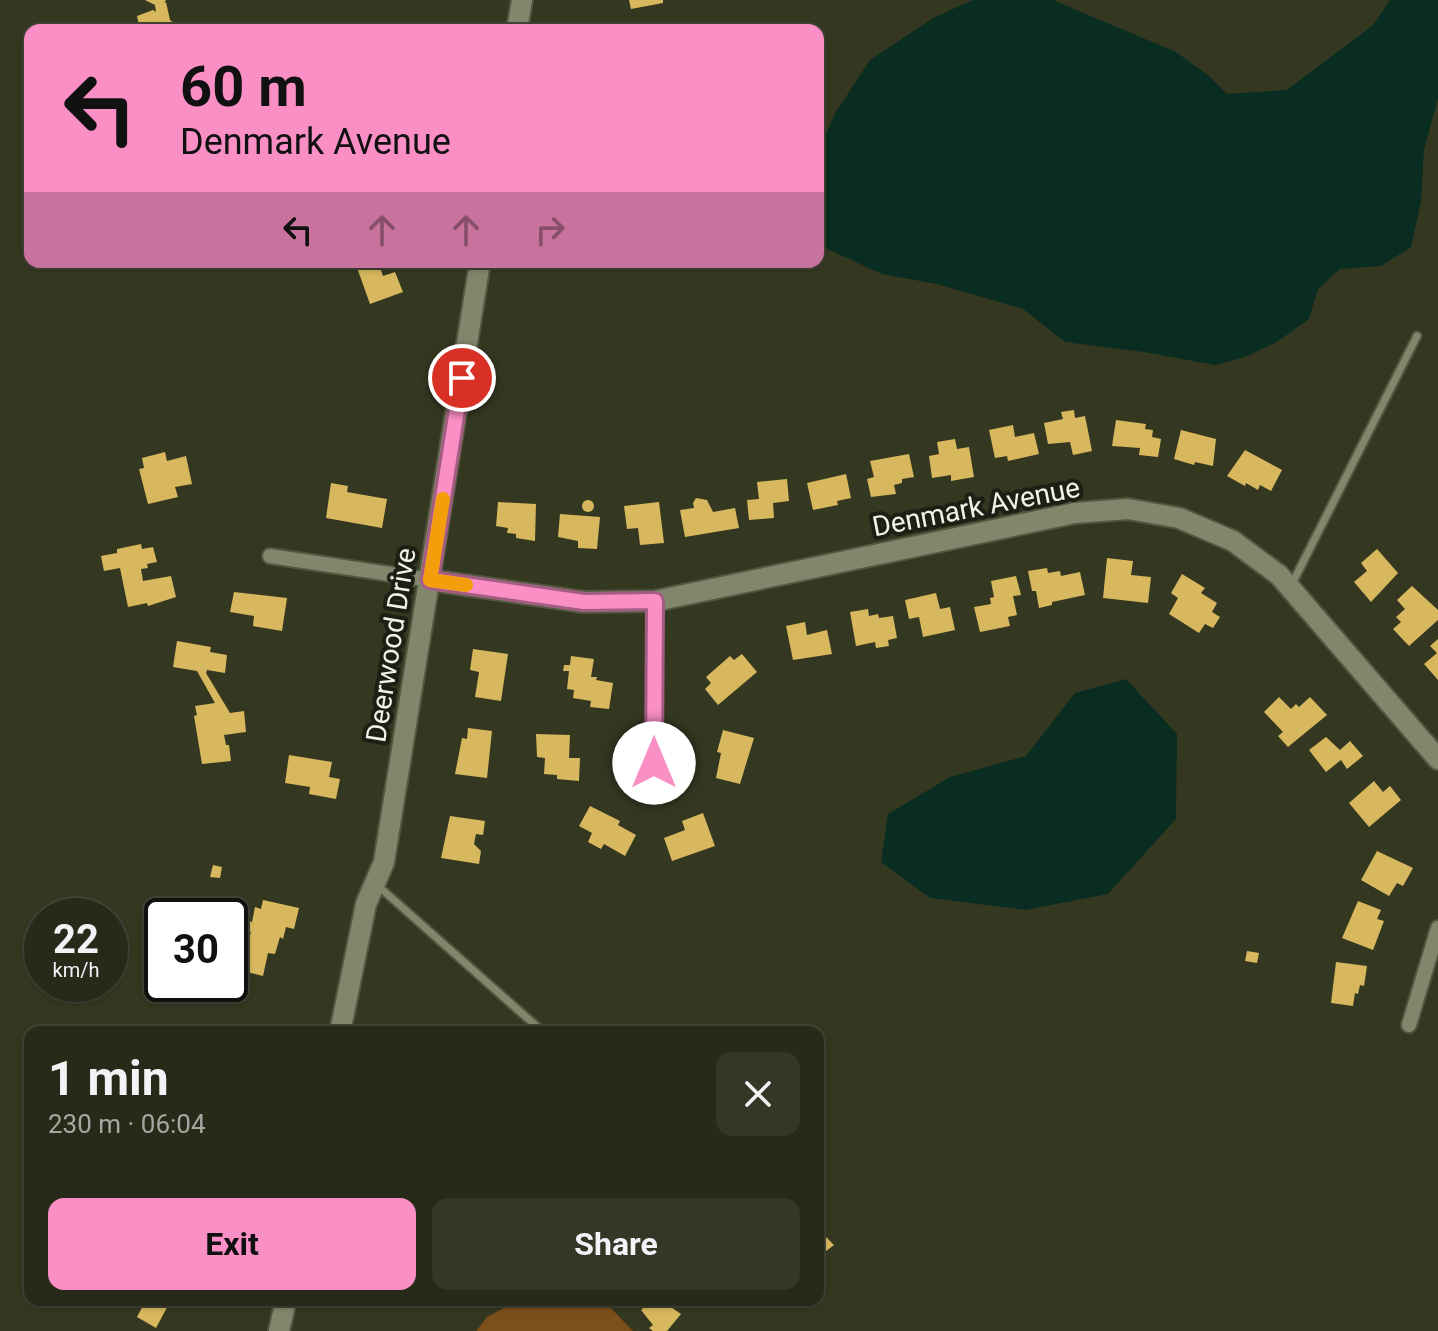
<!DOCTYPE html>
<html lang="en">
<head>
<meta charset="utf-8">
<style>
	:root { --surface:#282a19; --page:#343626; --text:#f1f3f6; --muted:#a5a7a2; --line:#444638; --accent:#fa8fc6 }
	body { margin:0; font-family:Roboto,sans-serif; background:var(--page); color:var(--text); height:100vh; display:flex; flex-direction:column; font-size:30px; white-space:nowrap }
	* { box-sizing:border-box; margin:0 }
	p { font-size:26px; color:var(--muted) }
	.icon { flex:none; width:44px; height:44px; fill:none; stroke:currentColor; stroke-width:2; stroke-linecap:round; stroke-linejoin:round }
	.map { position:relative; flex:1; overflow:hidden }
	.details { position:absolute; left:24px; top:1026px; width:800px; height:280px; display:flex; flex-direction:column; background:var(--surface); border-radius:16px; box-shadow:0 2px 6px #0004,0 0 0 2px var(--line) }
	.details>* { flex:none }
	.hud { position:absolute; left:24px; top:24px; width:800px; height:244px; border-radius:16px; box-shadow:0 2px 6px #0004,0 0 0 2px var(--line); background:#fa8fc6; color:#111; overflow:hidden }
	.speed { position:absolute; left:24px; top:898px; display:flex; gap:16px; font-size:40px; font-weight:700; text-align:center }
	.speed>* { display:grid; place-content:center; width:104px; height:104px; border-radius:50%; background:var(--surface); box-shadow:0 2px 6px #0004,0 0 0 2px var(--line); line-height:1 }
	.speed small { font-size:20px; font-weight:400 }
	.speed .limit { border:4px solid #111; border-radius:12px; background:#fff; color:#111 }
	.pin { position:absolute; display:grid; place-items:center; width:68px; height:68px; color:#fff; margin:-34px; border:4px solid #fff; border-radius:50%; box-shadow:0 2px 8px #0007 }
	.me { position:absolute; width:88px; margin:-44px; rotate:0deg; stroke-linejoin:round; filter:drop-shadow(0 0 6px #0008) }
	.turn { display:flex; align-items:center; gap:28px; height:168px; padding:0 24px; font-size:36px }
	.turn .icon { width:104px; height:104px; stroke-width:2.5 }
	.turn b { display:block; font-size:56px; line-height:68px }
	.lanes { display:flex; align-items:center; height:76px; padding:0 24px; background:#0003; justify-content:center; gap:40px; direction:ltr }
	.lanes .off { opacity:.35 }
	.round { display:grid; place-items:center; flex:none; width:84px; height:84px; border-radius:16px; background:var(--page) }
	.headline { display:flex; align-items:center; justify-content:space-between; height:136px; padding:0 24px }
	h1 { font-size:48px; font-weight:700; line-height:60px }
	.action { display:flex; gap:16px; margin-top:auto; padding:16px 24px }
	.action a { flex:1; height:92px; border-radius:16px; background:var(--accent); color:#111; font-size:32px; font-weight:700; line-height:92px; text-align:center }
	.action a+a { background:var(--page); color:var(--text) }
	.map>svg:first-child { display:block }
	.green { fill:#7d4f1b }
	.water { fill:#0a2d21 }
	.building { fill:#d8b85e }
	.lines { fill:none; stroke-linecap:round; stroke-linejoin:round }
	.lane-casing { stroke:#535641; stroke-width:11 }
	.street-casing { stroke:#535641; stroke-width:18 }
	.secondary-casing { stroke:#535641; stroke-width:24 }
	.lane { stroke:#82876c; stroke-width:7 }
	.street { stroke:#82876c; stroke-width:14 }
	.secondary { stroke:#82876c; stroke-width:20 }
	.route-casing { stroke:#a25d81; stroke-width:20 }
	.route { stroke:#fa8fc6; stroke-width:14 }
	.slow { stroke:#f59e0b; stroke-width:14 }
	.labels { text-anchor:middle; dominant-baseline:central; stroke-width:8; stroke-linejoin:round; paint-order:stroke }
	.street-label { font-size:28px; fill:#f0f3e5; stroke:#1d1e14 }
</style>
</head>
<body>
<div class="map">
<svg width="1438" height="1331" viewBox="0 0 1438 1331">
	<rect width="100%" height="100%" fill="#353821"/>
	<!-- green -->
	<polygon class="green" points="519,1300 603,1300 633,1331 476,1331 487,1317"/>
	<!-- water -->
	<g class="water">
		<polygon points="973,0 1053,0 1176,52 1209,76 1227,94 1287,90 1373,25 1390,0 1438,0 1438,98 1424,150 1421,202 1411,247 1381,266 1340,269 1318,289 1309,319 1277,342 1245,357 1215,365 1144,352 1065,342 1023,309 937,284 882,274 825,248 818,222 818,153 834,115 870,60 935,17"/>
		<polygon points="1126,679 1177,734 1176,819 1108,894 1025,910 930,898 881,862 888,814 950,777 1026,756 1075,693"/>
	</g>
	<!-- building -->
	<g class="building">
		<polygon points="145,0 166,0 164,3 166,2 170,20 182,30 140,30 137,16 153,10 156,12 155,5"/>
		<polygon points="629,0 663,0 663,3 631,9"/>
		<polygon points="355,262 378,262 383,276 395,272 403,292 370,304"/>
		<polygon points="1074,410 1075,418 1085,416 1092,451 1073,455 1070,442 1048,444 1044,423 1063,419 1061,412"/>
		<polygon points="1116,420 1146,424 1145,429 1153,430 1152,437 1161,439 1158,457 1139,455 1140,448 1112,446"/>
		<polygon points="1013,425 1015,437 1034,433 1039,454 1008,461 1007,456 995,458 989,430"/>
		<polygon points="1181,430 1216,439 1213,466 1195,462 1194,465 1174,459"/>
		<polygon points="955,439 957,449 969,447 974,477 951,481 951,475 932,478 929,456 939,454 937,442"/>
		<polygon points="1245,450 1282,470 1271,491 1260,485 1258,490 1246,483 1245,486 1227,476"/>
		<polygon points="165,452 167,461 186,456 192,484 175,487 178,497 148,504 139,469 144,468 142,458"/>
		<polygon points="909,454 914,477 902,479 902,483 894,485 896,494 871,497 867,479 874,477 870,461"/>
		<polygon points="846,474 851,498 837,501 838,505 813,510 807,483"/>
		<polygon points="787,479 789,501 773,503 774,518 749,520 747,500 759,499 757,482"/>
		<polygon points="331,483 348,486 347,492 387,499 382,528 326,518"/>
		<polygon points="696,498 707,500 713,512 735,508 739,528 685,537 680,510 694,508 693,503"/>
		<circle cx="588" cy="506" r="6"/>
		<polygon points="498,502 536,504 535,541 516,538 516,534 507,533 508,528 496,526"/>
		<polygon points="659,502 664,543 640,545 638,528 627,529 624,506"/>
		<polygon points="560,514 600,517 597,549 578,548 578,541 558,537"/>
		<polygon points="141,544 142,549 153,547 157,562 147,564 148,568 141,569 143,581 171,576 176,597 148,606 147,603 128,607 120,568 104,571 101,556 117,553 117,549"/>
		<polygon points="1377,549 1398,573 1371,602 1354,582 1367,571 1361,563"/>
		<polygon points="1107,558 1133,561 1131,575 1151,577 1148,603 1103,598"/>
		<polygon points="1047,568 1048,573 1060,571 1061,576 1080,572 1085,595 1052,602 1052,605 1039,608 1036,591 1032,591 1028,571"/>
		<polygon points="1182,574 1205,588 1201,593 1217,603 1212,612 1220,617 1213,628 1205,624 1199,633 1169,614 1178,598 1171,593"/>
		<polygon points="1016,576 1021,595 1013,596 1017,615 1008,617 1010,626 980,632 974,607 991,604 990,598 994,597 991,581"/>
		<polygon points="1412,586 1438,610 1438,620 1409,646 1393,629 1401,622 1396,617 1405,609 1397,600"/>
		<polygon points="234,592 287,598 282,631 253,626 254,616 230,612"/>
		<polygon points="936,593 940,609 950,607 955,630 923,637 919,617 909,619 905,600"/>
		<polygon points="868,609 869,616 878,614 879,618 893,616 897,638 888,640 889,646 876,648 875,642 856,646 850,612"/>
		<polygon points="805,622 807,635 827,630 832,654 793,660 786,626"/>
		<polygon points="1438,639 1438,680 1424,664 1437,653 1430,646"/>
		<polygon points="177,641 211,647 210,652 227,655 225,673 207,670 206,673 230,713 244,711 246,732 224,735 226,745 229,745 231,761 202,764 194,716 197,715 195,706 215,703 197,671 173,667"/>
		<polygon points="473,649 508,654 501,701 475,697 479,672 470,670"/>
		<polygon points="742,654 757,672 718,705 705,689 711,683 706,677 730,656 734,660"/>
		<polygon points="571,656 594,659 591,677 597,677 596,680 613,683 609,709 590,707 591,701 573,698 574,690 567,689 569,671 563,671 564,665 570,665"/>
		<polygon points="1279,697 1291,709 1296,704 1299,707 1310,697 1327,715 1288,747 1278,736 1283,732 1264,712"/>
		<polygon points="468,728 492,731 487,778 455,774 462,738 467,739"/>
		<polygon points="723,730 754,738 740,784 716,778 721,753 717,752"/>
		<polygon points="536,734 570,735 569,758 580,758 579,781 557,779 557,775 544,774 545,758 537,757"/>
		<polygon points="1326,737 1340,750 1350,741 1363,756 1347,769 1341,760 1326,772 1309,750"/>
		<polygon points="289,755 332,762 329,777 340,779 336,799 309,794 310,787 285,783"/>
		<polygon points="1374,781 1383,792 1390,786 1401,800 1369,827 1349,803"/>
		<polygon points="590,806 620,821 618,825 636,835 625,856 604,844 601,849 588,842 592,833 579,826"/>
		<polygon points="703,813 715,846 672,861 664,838 685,830 682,821"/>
		<polygon points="450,816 485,821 483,835 476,834 474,844 481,851 479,864 441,858"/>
		<polygon points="1377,851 1413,868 1403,886 1397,883 1389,896 1361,880"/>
		<polygon points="213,865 222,867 220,878 210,877"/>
		<polygon points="263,900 299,908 294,929 286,927 283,939 280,937 275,954 268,953 263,976 239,970 251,932 247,932 249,921 252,922 255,907 261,909"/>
		<polygon points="1358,901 1381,910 1377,919 1384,921 1373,950 1342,938"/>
		<polygon points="1247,951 1259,953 1257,963 1245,961"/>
		<polygon points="1336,962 1367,966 1364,986 1360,985 1358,994 1355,993 1353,1006 1331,1003"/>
		<polygon points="826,1237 834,1245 821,1255 818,1246"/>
		<polygon points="146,1300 171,1300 156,1328 137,1317"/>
		<polygon points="652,1300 666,1308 668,1305 681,1314 667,1331 653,1331 649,1328 653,1325 641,1310"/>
	</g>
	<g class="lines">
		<defs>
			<g id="lane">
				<polyline points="1292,584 1417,336"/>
				<polyline points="377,885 543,1032"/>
			</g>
			<g id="street">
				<polyline points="270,556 430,580"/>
				<polyline points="654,763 655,601"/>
				<polyline points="1409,1025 1438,928"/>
			</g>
			<g id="secondary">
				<polyline points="517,30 522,0"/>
				<polyline points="430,580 584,602 655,601 1075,513 1128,509 1179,518 1233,541 1279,575 1438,759"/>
				<polyline points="340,1032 366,904 384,862 480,262"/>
				<polyline points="279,1331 286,1300"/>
			</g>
		</defs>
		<!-- lane casing -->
		<use href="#lane" class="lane-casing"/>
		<!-- street casing -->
		<use href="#street" class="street-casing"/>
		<!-- secondary casing -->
		<use href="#secondary" class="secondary-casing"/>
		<!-- lane -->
		<use href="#lane" class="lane"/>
		<!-- street -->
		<use href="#street" class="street"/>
		<!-- secondary -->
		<use href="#secondary" class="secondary"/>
	</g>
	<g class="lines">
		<defs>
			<polyline id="route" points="462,378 430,580 584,602 655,601 654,763"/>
		</defs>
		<!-- route casing -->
		<use href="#route" class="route-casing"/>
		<!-- route -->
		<use href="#route" class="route"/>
		<!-- slow -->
		<polyline class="slow" points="443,499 430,580 466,585"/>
	</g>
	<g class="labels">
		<!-- street labels -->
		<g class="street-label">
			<text transform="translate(976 507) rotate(-11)">Denmark Avenue</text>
			<text transform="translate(391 645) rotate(-81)">Deerwood Drive</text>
		</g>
	</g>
</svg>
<div class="speed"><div>22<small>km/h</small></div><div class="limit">30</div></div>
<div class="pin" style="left:462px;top:378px;background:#d93025"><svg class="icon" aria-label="arrive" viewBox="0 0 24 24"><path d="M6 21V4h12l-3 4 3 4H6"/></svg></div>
<svg class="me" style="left:654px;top:763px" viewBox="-20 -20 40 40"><circle r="19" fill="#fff"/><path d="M0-13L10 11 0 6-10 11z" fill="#fa8fc6"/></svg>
<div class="hud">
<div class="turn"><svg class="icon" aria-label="left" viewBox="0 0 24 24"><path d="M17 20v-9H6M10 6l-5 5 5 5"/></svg><div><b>60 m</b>Denmark Avenue</div></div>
<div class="lanes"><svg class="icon" aria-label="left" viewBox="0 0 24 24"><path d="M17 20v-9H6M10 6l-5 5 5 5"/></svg><svg class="icon off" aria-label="ahead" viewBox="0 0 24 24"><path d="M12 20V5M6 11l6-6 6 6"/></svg><svg class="icon off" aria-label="ahead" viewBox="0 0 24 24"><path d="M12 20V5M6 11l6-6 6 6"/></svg><svg class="icon off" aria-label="right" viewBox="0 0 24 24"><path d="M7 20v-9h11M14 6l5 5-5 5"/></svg></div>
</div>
<section class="details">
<div class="headline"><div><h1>1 min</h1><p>230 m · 06:04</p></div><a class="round"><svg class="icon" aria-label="close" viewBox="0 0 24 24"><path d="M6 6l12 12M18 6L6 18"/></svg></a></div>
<div class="action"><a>Exit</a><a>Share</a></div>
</section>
</div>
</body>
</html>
